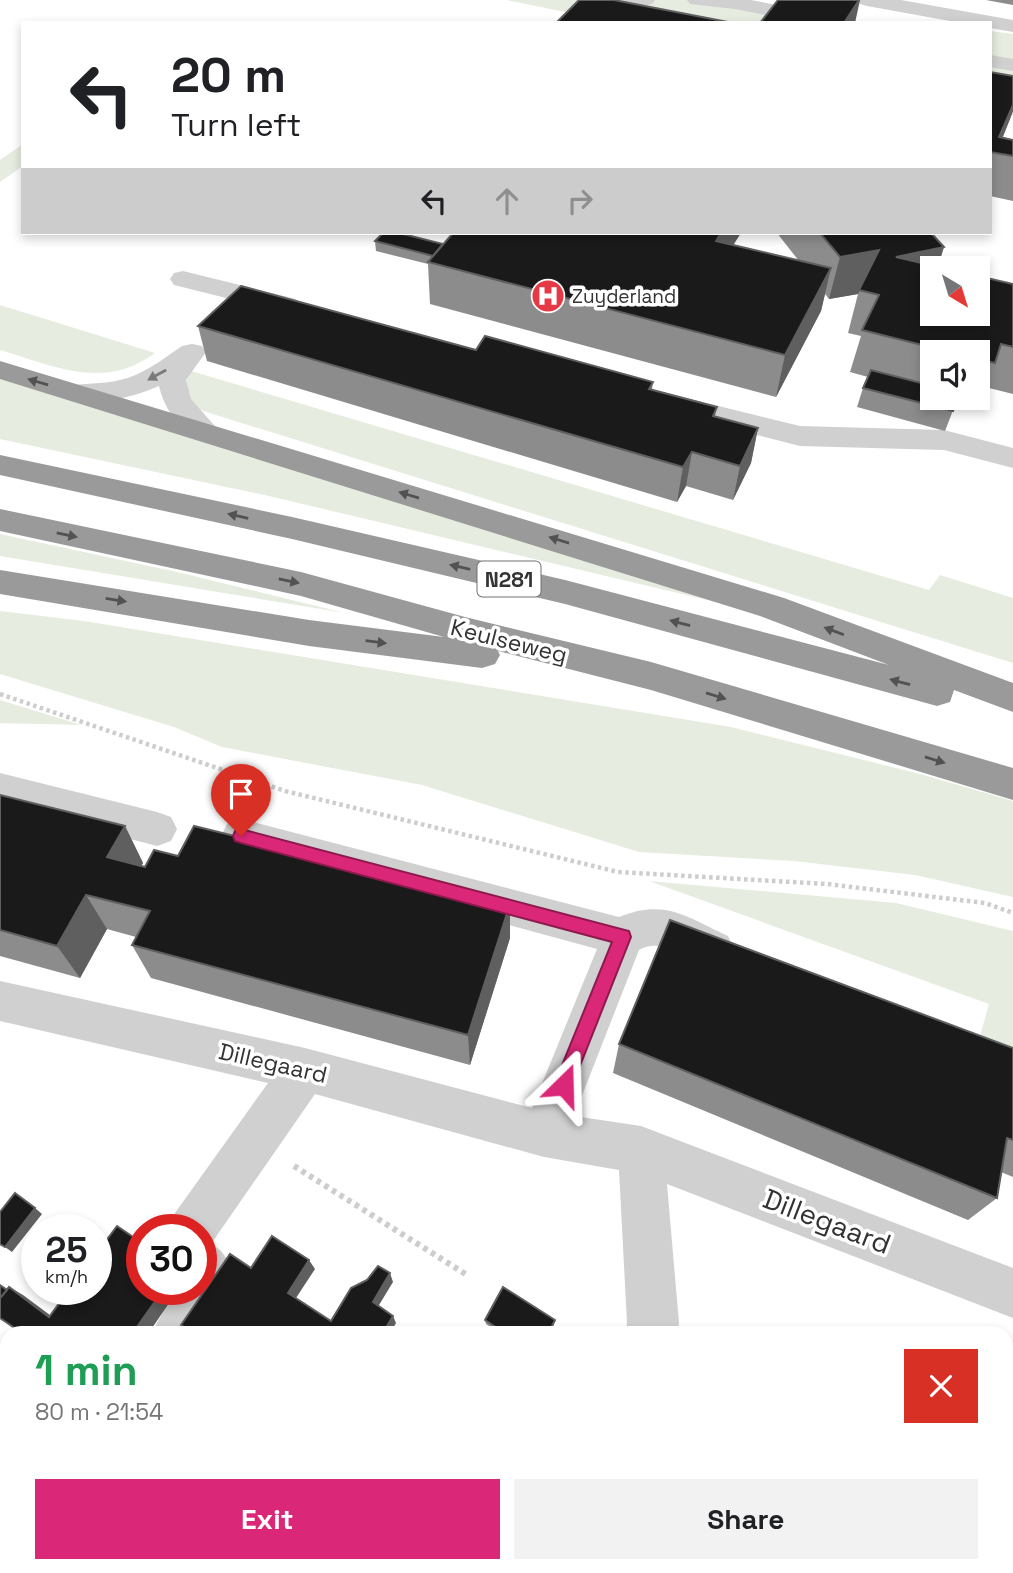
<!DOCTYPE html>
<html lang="en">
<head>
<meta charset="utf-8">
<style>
	:root { --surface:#fff; --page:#f2f2f2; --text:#202124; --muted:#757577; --accent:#db2777 }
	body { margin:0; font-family:"Space Grotesk",sans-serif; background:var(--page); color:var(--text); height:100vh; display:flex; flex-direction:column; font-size:26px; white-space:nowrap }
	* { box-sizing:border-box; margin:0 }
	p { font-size:23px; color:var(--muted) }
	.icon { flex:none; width:38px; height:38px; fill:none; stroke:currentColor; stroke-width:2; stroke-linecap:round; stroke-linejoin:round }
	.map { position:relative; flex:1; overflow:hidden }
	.panel { position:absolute; left:0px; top:1326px; width:1013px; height:247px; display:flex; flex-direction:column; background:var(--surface); border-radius:21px 21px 0 0; box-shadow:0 4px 10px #0003 }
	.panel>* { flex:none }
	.top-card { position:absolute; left:21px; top:21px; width:971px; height:214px; border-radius:0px; box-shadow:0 4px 10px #0003; background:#fff; color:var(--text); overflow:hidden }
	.needle { width:46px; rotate:142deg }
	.controls { position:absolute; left:920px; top:256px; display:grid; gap:14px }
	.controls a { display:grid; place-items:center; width:70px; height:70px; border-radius:0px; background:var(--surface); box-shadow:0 4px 10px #0003; font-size:35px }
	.speed { position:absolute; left:21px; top:1214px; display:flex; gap:14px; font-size:35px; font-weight:700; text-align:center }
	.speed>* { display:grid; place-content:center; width:91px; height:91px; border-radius:50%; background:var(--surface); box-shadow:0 4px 10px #0003; line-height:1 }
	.speed small { font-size:18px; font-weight:400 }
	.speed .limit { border:10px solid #d22; background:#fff; color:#111 }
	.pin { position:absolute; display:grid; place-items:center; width:60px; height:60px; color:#fff; margin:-72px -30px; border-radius:50% 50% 50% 0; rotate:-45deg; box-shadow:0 0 7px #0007 }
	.pin .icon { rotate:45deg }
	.me { position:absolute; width:77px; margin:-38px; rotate:22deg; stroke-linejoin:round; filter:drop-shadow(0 0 5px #0008) }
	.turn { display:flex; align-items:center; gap:24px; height:147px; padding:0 35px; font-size:32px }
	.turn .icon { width:91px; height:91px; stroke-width:2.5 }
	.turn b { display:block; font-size:49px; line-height:60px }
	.lanes { display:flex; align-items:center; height:66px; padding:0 35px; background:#0003; justify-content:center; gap:35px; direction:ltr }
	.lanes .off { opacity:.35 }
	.round { display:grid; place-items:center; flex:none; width:74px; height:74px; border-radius:0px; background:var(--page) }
	.summary { display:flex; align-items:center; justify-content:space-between; height:119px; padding:0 35px }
	h1 { font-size:42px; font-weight:700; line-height:52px; color:#1e9e55 }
	.action { display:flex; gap:14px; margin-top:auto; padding:14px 35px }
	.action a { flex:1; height:80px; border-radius:0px; background:var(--accent); color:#fff; font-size:28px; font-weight:700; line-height:80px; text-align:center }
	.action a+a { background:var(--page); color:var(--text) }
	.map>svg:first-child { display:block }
	.green { fill:#e6ecdf }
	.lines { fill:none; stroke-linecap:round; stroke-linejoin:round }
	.path-far1 { stroke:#cdcdcd; stroke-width:4.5; stroke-dasharray:3.5 3.5; stroke-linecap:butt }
	.path { stroke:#cdcdcd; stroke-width:6; stroke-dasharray:4.5 4.5; stroke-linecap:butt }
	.minor { fill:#d0d0d0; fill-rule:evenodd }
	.highway { fill:#9a9a9a; fill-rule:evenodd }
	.wall { fill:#8c8c8c; fill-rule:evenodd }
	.shaded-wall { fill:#5f5f5f }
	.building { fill:#1a1a1a; stroke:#5f5f5f; stroke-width:2 }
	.oneway { fill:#7a7a7a }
	.oneway2 { fill:#525252 }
	.route { fill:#db2777; stroke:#8e194d; stroke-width:2 }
	.labels { text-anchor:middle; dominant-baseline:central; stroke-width:7; stroke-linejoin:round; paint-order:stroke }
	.far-poi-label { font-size:19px; fill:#333; stroke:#fff; text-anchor:start }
	.shield { fill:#fff; stroke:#707070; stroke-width:2 }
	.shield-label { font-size:21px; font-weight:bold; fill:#333 }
	.street-label { font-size:23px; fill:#333; stroke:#fff }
	.near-street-label { font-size:28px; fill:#333; stroke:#fff }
</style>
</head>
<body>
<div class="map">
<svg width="1013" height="1573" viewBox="0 0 1013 1573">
	<rect width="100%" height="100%" fill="#fff"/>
	<!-- green -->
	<g class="green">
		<polygon points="507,0 733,0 783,23 618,23"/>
		<polygon points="990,31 1013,34 1013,115 991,110"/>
		<polygon points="23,144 23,166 0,182 0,160"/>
		<path d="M 0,305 L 155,353 C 105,391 54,366 0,350 Z"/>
		<polygon points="191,371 929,590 940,575 1013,598 1013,663 203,411 191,404 182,390"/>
		<polygon points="0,378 737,607 269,496 0,439"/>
		<polygon points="0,534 177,572 345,613 0,556"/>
		<polygon points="0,611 84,621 731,727 924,775 1013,801 1013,897 915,875 794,861 639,852 422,785 222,747 174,727 0,674"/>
		<polygon points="0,700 81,725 0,723"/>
		<polygon points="649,881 896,903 1013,931 1013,1067 975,1054 989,1004"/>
	</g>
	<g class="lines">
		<!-- path-far1 -->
		<polyline class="path-far1" points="0,694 285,791 618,872 827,884 985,903 1013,913"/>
		<!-- path -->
		<g class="path">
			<polyline points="294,1166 467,1275"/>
			<polyline points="688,1573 691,1566"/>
		</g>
		<!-- minor -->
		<g class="minor">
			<path d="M 610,0 L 655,0 L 652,4 C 640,7 625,7 613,4 Z"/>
			<polygon points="687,0 751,0 839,17 846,19 849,23 806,23 735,9 690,4"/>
			<polygon points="857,0 901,0 1013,20 1013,32 990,28 990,23 961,23 867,6 860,4"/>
			<polygon points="990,55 1013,59 1013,71 990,67"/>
			<polygon points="183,271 296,299 300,305 296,311 286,313 174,285 170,279 174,273"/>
			<path d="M 192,344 L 202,346 L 206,352 L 186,380 L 191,399 L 221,433 L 217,440 C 188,447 164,410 159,386 C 131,398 96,407 66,399 L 61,393 L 66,387 C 83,382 102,385 120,380 C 143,375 163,359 182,346 Z"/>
			<polygon points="666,393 800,426 944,430 1013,448 1013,468 944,450 800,446 656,409 651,402 656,395"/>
			<polygon points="0,773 157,812 171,817 177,829 171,841 157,846 0,805"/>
			<path d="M 241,819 L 619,917 C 665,898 687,917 728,936 L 734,949 L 728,962 L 713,968 C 691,960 662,936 639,950 L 574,1116 L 641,1126 L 1013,1268 L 1013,1318 L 667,1184 L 679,1323 L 677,1334 L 625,1334 L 627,1323 L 619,1170 L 544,1157 L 315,1094 L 211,1244 C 225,1250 230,1265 235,1278 L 206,1334 L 151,1334 L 175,1290 L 201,1290 L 201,1230 L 168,1230 L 175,1213 L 268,1083 L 0,1021 L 0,981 L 305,1048 L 532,1108 L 597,949 L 227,848 L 221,836 L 227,824 Z"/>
			<polygon points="7,1547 7,1566 56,1566 54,1573 0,1573 0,1560"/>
			<polygon points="245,1566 309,1566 312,1573 247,1573"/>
			<polygon points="327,1566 391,1566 394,1573 329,1573"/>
			<polygon points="568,1566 625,1566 624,1573 566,1573"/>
		</g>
		<!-- highway -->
		<g class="highway">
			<polygon points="0,361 784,598 1013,683 1013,712 954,690 950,702 937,706 565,604 292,539 0,475 0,455 292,517 565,580 889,665 760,616 0,379"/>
			<polygon points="0,509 301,572 465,617 651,662 1013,768 1013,800 651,690 498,651 500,655 495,664 482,668 309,646 0,594 0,570 309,620 444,637 301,596 0,531"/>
		</g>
	</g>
	<!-- wall -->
	<g class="wall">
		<polygon points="986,0 1013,0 1013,5"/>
		<polygon points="990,72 1013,76 1013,111 1003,137 1013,140 1013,201 990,196"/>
		<path d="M 777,233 L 931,233 L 944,247 L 938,267 L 1013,284 L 1013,394 L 985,387 L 978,406 L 957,400 L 945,431 L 857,407 L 863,388 L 868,377 L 850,372 L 861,336 L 848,333 L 858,294 L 829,299 L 825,294 L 821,311 L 776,397 L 430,304 L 428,264 L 376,251 L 375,241 L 443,244 L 734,245 L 799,261 ZM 933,352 L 978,352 L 978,397 L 933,397 Z"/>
		<polygon points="198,326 476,350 653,382 652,390 717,407 715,416 758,428 751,463 733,500 686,486 677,502 207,361"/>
		<polygon points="0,795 125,826 143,863 141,866 145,867 178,856 510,904 510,938 470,1065 151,978 132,945 136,937 107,929 80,978 0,956"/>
		<polygon points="619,1044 1013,1048 1013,1177 1001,1172 997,1198 968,1220 613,1073"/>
		<polygon points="485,1320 554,1324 550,1334 501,1334 486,1324"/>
		<polygon points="766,1566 967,1566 964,1573 762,1573"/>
	</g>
	<!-- shaded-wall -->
	<g class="shaded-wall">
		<polygon points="859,0 860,0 855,23 844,23"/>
		<polygon points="1013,105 1013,111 1010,119 996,153 999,137"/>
		<polygon points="721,233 741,233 709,283 716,241"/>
		<polygon points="944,247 937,268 896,257"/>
		<polygon points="879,250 858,294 829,299 840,257"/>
		<polygon points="831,268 821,311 776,397 785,355"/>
		<polygon points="758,428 751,463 733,500 740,466"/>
		<polygon points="692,452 686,486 677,502 683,467"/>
		<polygon points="125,826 143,863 126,893 107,857"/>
		<polygon points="86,895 107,929 80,978 57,946"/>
		<polygon points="510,904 510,938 470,1065 468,1035"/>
		<polygon points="35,1208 42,1214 12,1252 5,1247"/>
		<polygon points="309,1260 315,1269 294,1301 288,1293"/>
		<polygon points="390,1273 393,1282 376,1310 373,1302"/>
		<polygon points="9,1287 23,1295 62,1324 49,1317"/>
		<polygon points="163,1290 178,1290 148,1334 132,1334"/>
		<polygon points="393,1316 396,1323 390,1334 382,1334"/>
		<polygon points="0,1481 7,1483 7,1493 0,1502"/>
		<polygon points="155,1566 167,1566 163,1573 151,1573"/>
	</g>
	<!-- building -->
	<g class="building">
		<polygon points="579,0 614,0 733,23 556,23"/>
		<polygon points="778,0 859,0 844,23 760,23"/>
		<polygon points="990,72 1013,76 1013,105 999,137 1013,140 1013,156 990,152"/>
		<polygon points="383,233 399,233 443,244 433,256 375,241"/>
		<polygon points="453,233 721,233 716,241 831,268 785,355 428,262"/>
		<polygon points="820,233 931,233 944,247 896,257 943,268 933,268 933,313 978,313 978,276 1013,284 1013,347 1001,344 995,363 978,359 978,352 950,352 862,330 879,295 859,290 879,250 840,257"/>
		<polygon points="241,286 476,350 485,336 653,382 649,389 717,407 713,416 758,428 740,466 692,452 683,467 198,326"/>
		<polygon points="871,370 933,386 933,397 958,397 953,411 863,388"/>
		<polygon points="0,795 125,826 107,857 145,867 154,850 178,856 194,826 510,904 468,1035 132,945 150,911 86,895 57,946 0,930"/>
		<polygon points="670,920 1013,1048 1013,1140 1007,1138 997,1198 619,1044"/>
		<polygon points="15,1193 35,1208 5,1247 0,1244 0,1212"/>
		<polygon points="117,1226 142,1243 142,1290 163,1290 132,1334 13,1334 16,1329 0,1318 0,1298 9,1287 49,1317 69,1290 96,1290 96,1254"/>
		<polygon points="272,1236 309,1260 288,1293 331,1321 351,1288 367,1280 378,1266 390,1273 373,1302 393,1316 382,1334 193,1334 181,1325 230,1254 251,1268"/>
		<polygon points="0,1285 7,1290 0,1298"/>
		<polygon points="503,1287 555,1320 548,1334 506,1334 485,1320"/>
		<polygon points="7,1342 7,1489 0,1483 0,1351"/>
		<polygon points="1006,1445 1013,1450 1013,1462 1006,1477"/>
		<polygon points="1006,1480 1013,1485 1013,1535 1006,1551"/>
		<polygon points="57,1566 155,1566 151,1573 53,1573"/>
		<polygon points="774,1566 967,1566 964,1573 939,1573 931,1567 929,1573 770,1573"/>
	</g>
	<!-- one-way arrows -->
	<defs><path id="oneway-solid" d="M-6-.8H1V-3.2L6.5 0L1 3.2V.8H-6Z" transform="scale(1.75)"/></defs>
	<use class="oneway" href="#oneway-solid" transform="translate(157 375) rotate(151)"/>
	<g class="oneway2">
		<use href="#oneway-solid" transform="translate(38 382) rotate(-164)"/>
		<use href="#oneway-solid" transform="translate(409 495) rotate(-163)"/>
		<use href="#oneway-solid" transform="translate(238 516) rotate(-167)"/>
		<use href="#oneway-solid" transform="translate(67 535) rotate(12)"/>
		<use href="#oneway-solid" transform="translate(559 540) rotate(-163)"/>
		<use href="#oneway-solid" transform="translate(460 567) rotate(-167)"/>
		<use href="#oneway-solid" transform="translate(289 581) rotate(12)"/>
		<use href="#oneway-solid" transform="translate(116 600) rotate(9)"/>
		<use href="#oneway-solid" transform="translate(680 623) rotate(-165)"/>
		<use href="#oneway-solid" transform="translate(834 631) rotate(-159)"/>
		<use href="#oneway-solid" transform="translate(376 642) rotate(7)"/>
		<use href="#oneway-solid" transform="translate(900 682) rotate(-165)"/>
		<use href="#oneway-solid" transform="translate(716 696) rotate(17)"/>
		<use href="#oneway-solid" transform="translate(935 760) rotate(17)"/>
	</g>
	<!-- route -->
	<polygon class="route" points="241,829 629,931 631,937 570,1091 564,1094 557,1091 554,1085 612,942 241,843 235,841 233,836 235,831"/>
	<!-- icons -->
	<defs>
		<symbol id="hospital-disc" viewBox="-11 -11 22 22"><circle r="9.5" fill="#e63946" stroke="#fff"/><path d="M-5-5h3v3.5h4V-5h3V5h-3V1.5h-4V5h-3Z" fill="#fff"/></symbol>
	</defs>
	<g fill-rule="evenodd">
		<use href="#hospital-disc" x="529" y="277" width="38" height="38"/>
	</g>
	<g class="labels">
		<!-- far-poi labels -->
		<g class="far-poi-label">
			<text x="572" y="296">Zuyderland</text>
		</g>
		<!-- shield labels -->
		<rect class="shield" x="477.5" y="561.5" width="63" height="35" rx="5"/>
		<g class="shield-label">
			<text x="509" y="579">N281</text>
		</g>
		<!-- street labels -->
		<g class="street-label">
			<text transform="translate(509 641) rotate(14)">Keulseweg</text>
			<text transform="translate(273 1063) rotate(13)">Dillegaard</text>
		</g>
		<!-- near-street labels -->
		<g class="near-street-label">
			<text transform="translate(827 1221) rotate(21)">Dillegaard</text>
		</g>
	</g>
</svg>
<div class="controls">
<a><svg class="needle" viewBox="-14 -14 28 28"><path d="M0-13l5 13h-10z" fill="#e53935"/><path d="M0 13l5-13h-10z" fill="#757577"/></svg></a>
<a><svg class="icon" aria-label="sound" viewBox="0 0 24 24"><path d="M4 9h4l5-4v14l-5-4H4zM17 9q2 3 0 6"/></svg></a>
</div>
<div class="speed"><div>25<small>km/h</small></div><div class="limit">30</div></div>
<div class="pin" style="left:241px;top:836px;background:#d93025"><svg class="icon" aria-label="arrive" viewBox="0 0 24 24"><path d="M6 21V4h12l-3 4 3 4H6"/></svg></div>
<svg class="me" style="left:564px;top:1085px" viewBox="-20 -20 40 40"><path d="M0-17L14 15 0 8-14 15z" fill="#db2777" stroke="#fff" stroke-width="4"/></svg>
<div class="top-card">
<div class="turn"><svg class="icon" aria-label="left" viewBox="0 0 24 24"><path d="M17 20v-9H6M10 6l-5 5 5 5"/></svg><div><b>20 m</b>Turn left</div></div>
<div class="lanes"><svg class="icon" aria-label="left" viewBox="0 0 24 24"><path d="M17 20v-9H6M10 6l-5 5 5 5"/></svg><svg class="icon off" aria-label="ahead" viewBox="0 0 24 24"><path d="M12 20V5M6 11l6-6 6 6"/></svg><svg class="icon off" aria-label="right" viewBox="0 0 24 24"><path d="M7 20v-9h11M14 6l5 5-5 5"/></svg></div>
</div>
<section class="panel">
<div class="summary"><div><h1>1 min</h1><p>80 m · 21:54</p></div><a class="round" style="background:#d93025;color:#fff"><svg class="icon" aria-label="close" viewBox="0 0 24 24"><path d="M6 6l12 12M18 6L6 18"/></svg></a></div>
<div class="action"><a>Exit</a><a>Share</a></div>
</section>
</div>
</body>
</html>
